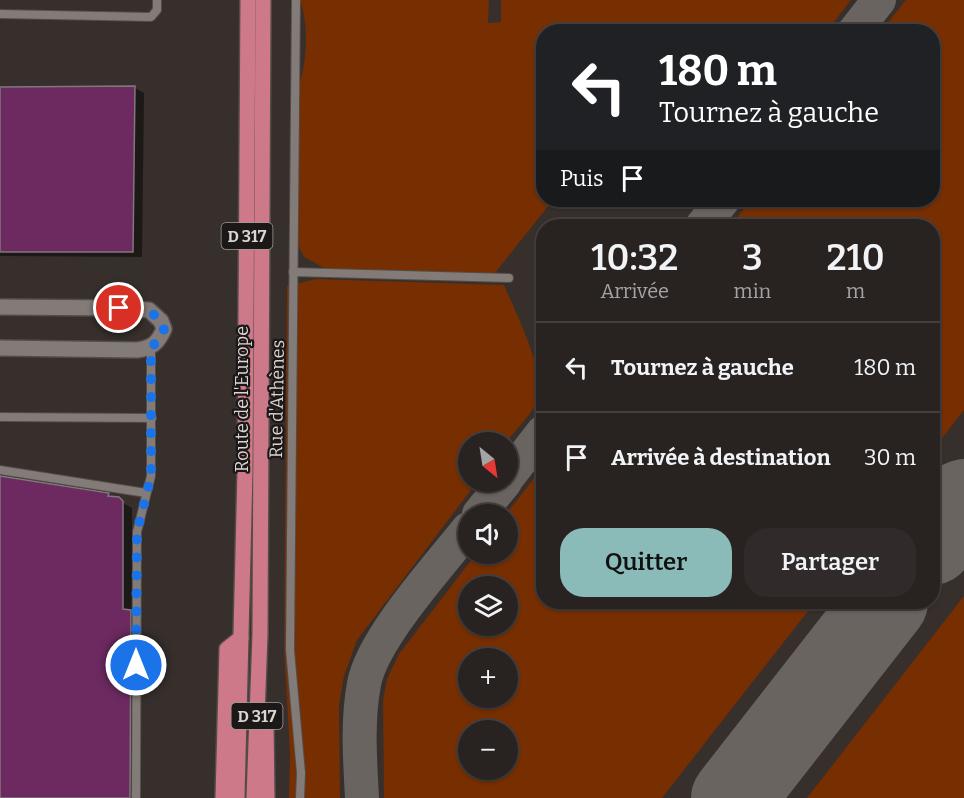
<!DOCTYPE html>
<html lang="fr">
<head>
<meta charset="utf-8">
<style>
	:root { --surface:#282321; --page:#302b2a; --text:#f1f3f6; --muted:#a5a4a5; --line:#44403f; --accent:#8bbbb9 }
	body { margin:0; font-family:Bitter,serif; background:var(--page); color:var(--text); height:100vh; display:flex; flex-direction:column; font-size:22px; white-space:nowrap }
	* { box-sizing:border-box; margin:0 }
	p { font-size:20px; color:var(--muted) }
	.icon { flex:none; width:33px; height:33px; fill:none; stroke:currentColor; stroke-width:2; stroke-linecap:round; stroke-linejoin:round }
	.map { position:relative; flex:1; overflow:hidden }
	.sheet { position:absolute; left:536px; top:219px; width:404px; height:390px; display:flex; flex-direction:column; background:var(--surface); border-radius:24px; box-shadow:0 2px 4px #0004,0 0 0 2px var(--line) }
	.sheet>* { flex:none }
	.top-card { position:absolute; left:536px; top:24px; width:404px; height:183px; border-radius:24px; box-shadow:0 2px 4px #0004,0 0 0 2px var(--line); background:#202124; color:#fff; overflow:hidden }
	.needle { width:39px; rotate:150deg }
	.tools { position:absolute; left:458px; top:432px; display:grid; gap:12px }
	.tools a { display:grid; place-items:center; width:60px; height:60px; border-radius:50%; background:var(--surface); box-shadow:0 2px 4px #0004,0 0 0 2px var(--line); font-size:30px }
	.pin { position:absolute; display:grid; place-items:center; width:51px; height:51px; color:#fff; margin:-26px; border:3px solid #fff; border-radius:50%; box-shadow:0 2px 6px #0007 }
	.me { position:absolute; width:66px; margin:-33px; rotate:0deg; stroke-linejoin:round; filter:drop-shadow(0 0 4px #0008) }
	.turn { display:flex; align-items:center; gap:21px; height:126px; padding:0 24px; font-size:27px }
	.turn .icon { width:78px; height:78px; stroke-width:2.5 }
	.turn b { display:block; font-size:42px; line-height:51px }
	.then { display:flex; align-items:center; height:57px; padding:0 24px; background:#0003; gap:12px; font-size:22px }
	.eta { display:flex; justify-content:space-evenly; align-items:center; height:102px; text-align:center }
	.eta b { font-size:36px; font-weight:600; line-height:42px }
	.primary-button { display:flex; gap:12px; margin-top:auto; padding:12px 24px }
	.primary-button a { flex:1; height:69px; border-radius:24px; background:var(--accent); color:#111; font-size:24px; font-weight:600; line-height:69px; text-align:center }
	.primary-button a+a { background:var(--page); color:var(--text) }
	ul { padding:0; list-style:none }
	li { display:flex; align-items:center; gap:18px; height:90px; padding:0 24px; border-top:2px solid var(--line) }
	li div { flex:1 }
	li b { display:block; font-size:22px }
	li em { font-style:normal }
	.map>svg:first-child { display:block }
	.green { fill:#772e01; fill-rule:evenodd }
	.shadow { fill:#0007 }
	.lines { fill:none; stroke-linecap:round; stroke-linejoin:round }
	.taxiway { stroke:#6a6461; stroke-width:34 }
	.runway { stroke:#6a6461; stroke-width:84 }
	.building { fill:#6c2a60; stroke:#7f787d; stroke-width:1.5 }
	.service-casing { stroke:#534c49; stroke-width:10 }
	.minor-casing { stroke:#534c49; stroke-width:18 }
	.primary-casing { stroke:#534c49; stroke-width:18 }
	.service { stroke:#837b77; stroke-width:8 }
	.minor { stroke:#837b77; stroke-width:15 }
	.primary { stroke:#cd798a; stroke-width:15 }
	.route { stroke:#1a73e8; stroke-width:10; stroke-dasharray:0 18 }
	.labels { text-anchor:middle; dominant-baseline:central; stroke-width:4.5; stroke-linejoin:round; paint-order:stroke }
	.shield { fill:#1b1817; stroke:#a19c9b; stroke-width:1.5 }
	.shield-label { font-size:16px; font-weight:bold; fill:#dad5d3 }
	.street-label { font-size:18px; fill:#dad5d3; stroke:#1b1817 }
</style>
</head>
<body>
<div class="map">
<svg width="964" height="798" viewBox="0 0 964 798">
	<rect width="100%" height="100%" fill="#362f2c"/>
	<!-- green -->
	<g class="green">
		<path d="M 300,0 L 489,0 L 488,23 L 501,22 L 501,0 L 851,0 L 827,31 L 543,32 L 543,200 L 553,200 L 495,273 L 326,269 L 304,257 L 298,245 L 299,86 C 307,60 309,26 300,0 Z"/>
		<polygon points="906,0 964,0 964,410 932,451 932,226 730,226 751,200 932,200 932,32 881,31"/>
		<path d="M 316,279 L 504,285 C 514,309 550,380 537,402 C 530,416 516,430 506,442 L 468,442 L 468,482 L 477,482 L 357,640 L 344,676 L 339,705 L 340,798 L 289,798 L 290,754 L 284,649 L 287,286 Z"/>
		<path d="M 543,467 L 543,602 L 815,602 L 662,798 L 384,798 L 383,700 L 387,679 L 399,654 L 476,554 L 507,554 L 506,514 ZM 507,586 L 507,626 L 468,626 L 468,586 ZM 507,658 L 507,698 L 468,698 L 468,658 ZM 507,730 L 507,770 L 468,770 L 468,730 Z"/>
		<polygon points="964,596 964,798 807,798"/>
	</g>
	<!-- shadow -->
	<g class="shadow">
		<polygon points="135,88 144,93 142,257 0,256 0,89"/>
		<polygon points="0,478 108,495 132,508 132,612 140,617 140,798 0,798"/>
	</g>
	<g class="lines">
		<!-- taxiway -->
		<g class="taxiway">
			<polyline points="854,32 879,0"/>
			<polyline points="702,226 723,200"/>
			<polyline points="507,478 543,432"/>
			<polyline points="479,514 505,482"/>
			<path d="M 362,798 C 360,760 357,721 364,684 C 372,639 439,566 468,529"/>
		</g>
		<!-- runway -->
		<g class="runway">
			<polyline points="932,543 964,501"/>
			<polyline points="733,798 886,602"/>
		</g>
	</g>
	<!-- building -->
	<g class="building">
		<polygon points="135,86 133,252 0,252 0,87"/>
		<polygon points="0,476 109,493 108,496 119,497 123,501 123,609 131,610 130,798 0,798"/>
	</g>
	<g class="lines">
		<defs>
			<g id="service">
				<polyline points="296,0 290,650 301,773 300,798"/>
				<polyline points="0,14 151,17 157,10 157,0"/>
				<polyline points="293,272 509,278"/>
				<polyline points="0,417 152,418"/>
				<polyline points="0,470 146,493"/>
				<polyline points="136,798 137,532 151,476 151,348"/>
			</g>
			<path id="minor" d="M 0,307 L 119,308 L 149,310 L 161,321 L 164,329 C 158,343 152,348 137,350 L 0,348"/>
			<g id="primary">
				<polyline points="266,723 267,798"/>
				<polyline points="223,798 227,649 241,638"/>
				<polyline points="237,798 245,471 248,0"/>
				<polyline points="254,798 260,634 263,0"/>
			</g>
		</defs>
		<!-- service casing -->
		<use href="#service" class="service-casing"/>
		<!-- minor casing -->
		<use href="#minor" class="minor-casing"/>
		<!-- primary casing -->
		<use href="#primary" class="primary-casing"/>
		<!-- service -->
		<use href="#service" class="service"/>
		<!-- minor -->
		<use href="#minor" class="minor"/>
		<!-- primary -->
		<use href="#primary" class="primary"/>
	</g>
	<g class="lines">
		<!-- route -->
		<path class="route" d="M 119,308 C 140,310 155,307 164,329 L 160,338 L 151,348 L 151,476 L 137,532 L 136,665"/>
	</g>
	<g class="labels">
		<!-- shield labels -->
		<g class="shield">
			<rect x="221.5" y="223" width="51" height="26" rx="4.5"/>
			<rect x="231.5" y="703" width="51" height="26" rx="4.5"/>
		</g>
		<g class="shield-label">
			<text x="247" y="236">D 317</text>
			<text x="257" y="716">D 317</text>
		</g>
		<!-- street labels -->
		<g class="street-label">
			<text transform="translate(242 399) rotate(-90)">Route de l'Europe</text>
			<text transform="translate(277 399) rotate(-89)">Rue d'Athènes</text>
		</g>
	</g>
</svg>
<div class="tools">
<a><svg class="needle" viewBox="-14 -14 28 28"><path d="M0-13l5 13h-10z" fill="#e53935"/><path d="M0 13l5-13h-10z" fill="#a5a4a5"/></svg></a>
<a><svg class="icon" aria-label="sound" viewBox="0 0 24 24"><path d="M4 9h4l5-4v14l-5-4H4zM17 9q2 3 0 6"/></svg></a>
<a><svg class="icon" aria-label="layers" viewBox="0 0 24 24"><path d="M12 4l9 5-9 5-9-5zM3 14l9 5 9-5"/></svg></a>
<a>+</a>
<a>−</a>
</div>
<div class="pin" style="left:119px;top:308px;background:#d93025"><svg class="icon" aria-label="arrive" viewBox="0 0 24 24"><path d="M6 21V4h12l-3 4 3 4H6"/></svg></div>
<svg class="me" style="left:136px;top:665px" viewBox="-20 -20 40 40"><circle r="17" fill="#1a73e8" stroke="#fff" stroke-width="3"/><path d="M0-11L8 9 0 5-8 9z" fill="#fff"/></svg>
<div class="top-card">
<div class="turn"><svg class="icon" aria-label="left" viewBox="0 0 24 24"><path d="M17 20v-9H6M10 6l-5 5 5 5"/></svg><div><b>180 m</b>Tournez à gauche</div></div>
<div class="then">Puis<svg class="icon" aria-label="arrive" viewBox="0 0 24 24"><path d="M6 21V4h12l-3 4 3 4H6"/></svg></div>
</div>
<section class="sheet">
<div class="eta">
<div><b>10:32</b><p>Arrivée</p></div>
<div><b>3</b><p>min</p></div>
<div><b>210</b><p>m</p></div>
</div>
<ul>
<li><svg class="icon" aria-label="left" viewBox="0 0 24 24"><path d="M17 20v-9H6M10 6l-5 5 5 5"/></svg><div><b>Tournez à gauche</b></div><em>180 m</em></li>
<li><svg class="icon" aria-label="arrive" viewBox="0 0 24 24"><path d="M6 21V4h12l-3 4 3 4H6"/></svg><div><b>Arrivée à destination</b></div><em>30 m</em></li>
</ul>
<div class="primary-button"><a>Quitter</a><a>Partager</a></div>
</section>
</div>
</body>
</html>
